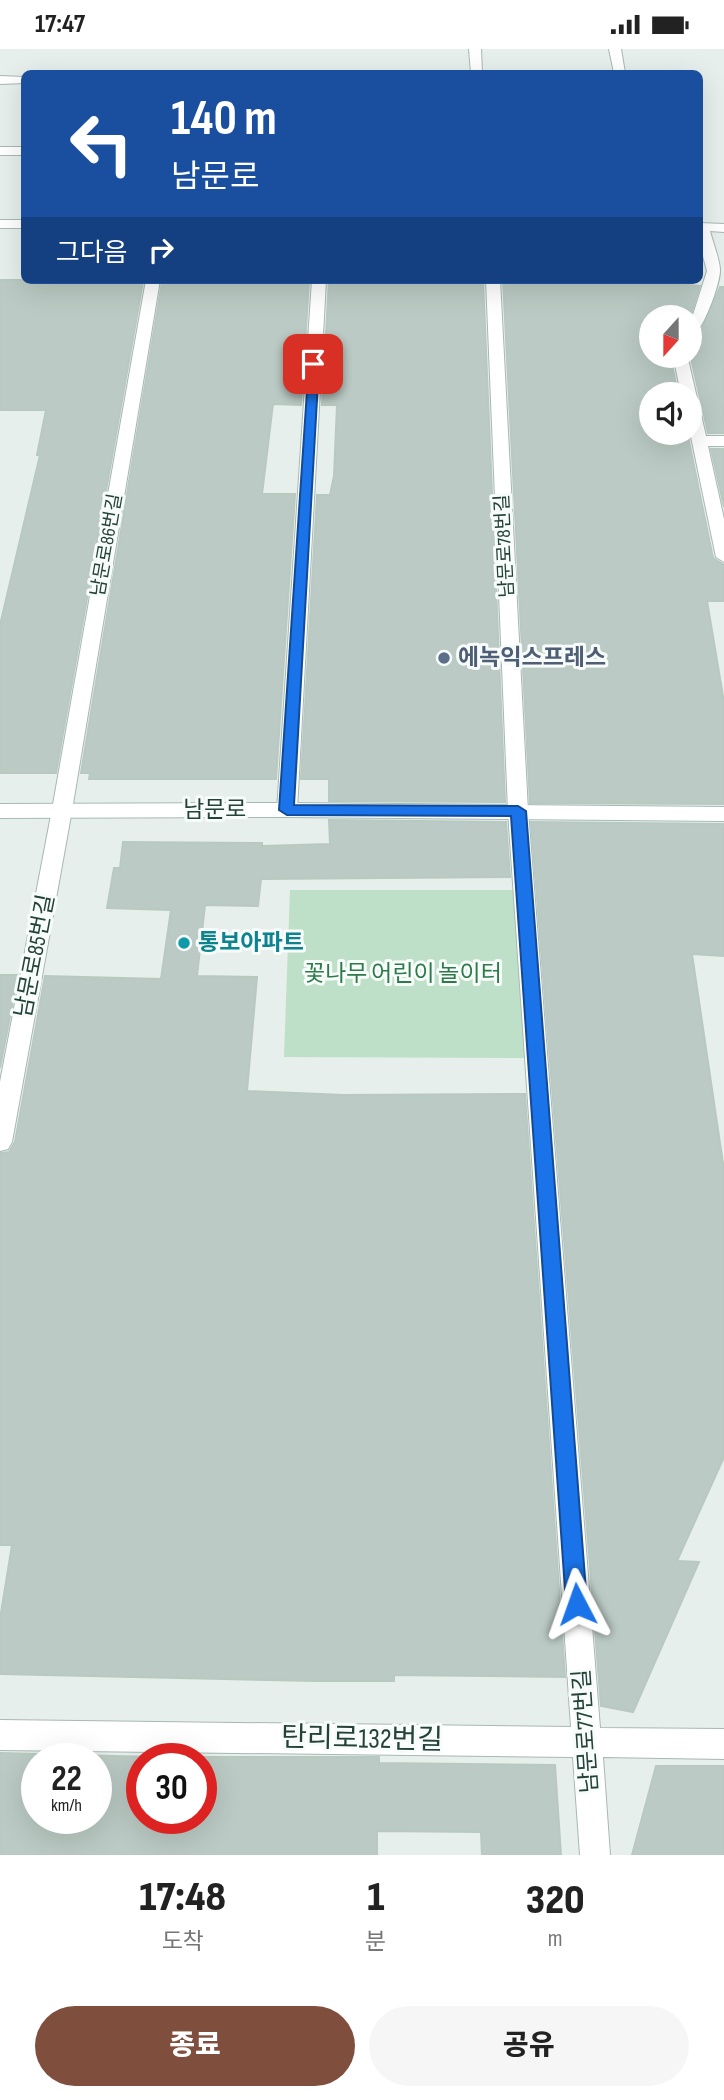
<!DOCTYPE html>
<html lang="ko">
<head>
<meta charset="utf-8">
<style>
	:root { --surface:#fff; --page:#f6f6f6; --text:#222; --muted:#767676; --accent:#804e3d }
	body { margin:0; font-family:"Sofia Sans Condensed","Noto Sans KR",sans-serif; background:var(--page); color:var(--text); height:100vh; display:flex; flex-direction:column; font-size:26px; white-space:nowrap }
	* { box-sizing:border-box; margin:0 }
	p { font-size:23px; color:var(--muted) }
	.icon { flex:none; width:38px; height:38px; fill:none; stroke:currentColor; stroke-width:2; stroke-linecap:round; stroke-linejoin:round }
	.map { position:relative; height:1806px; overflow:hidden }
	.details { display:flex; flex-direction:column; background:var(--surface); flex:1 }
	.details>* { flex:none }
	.banner { position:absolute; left:21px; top:21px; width:682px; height:214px; border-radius:10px; box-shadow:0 7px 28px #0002; background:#1a4fa0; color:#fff; overflow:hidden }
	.needle { width:46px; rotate:201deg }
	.tools { position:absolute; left:639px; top:256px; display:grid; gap:14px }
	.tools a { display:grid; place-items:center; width:63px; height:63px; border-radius:50%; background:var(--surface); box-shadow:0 7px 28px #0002; font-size:35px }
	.speed { position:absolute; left:21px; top:1694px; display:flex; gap:14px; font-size:35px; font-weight:700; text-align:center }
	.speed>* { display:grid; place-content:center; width:91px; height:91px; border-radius:50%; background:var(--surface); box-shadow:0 7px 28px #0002; line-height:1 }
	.speed small { font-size:18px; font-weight:400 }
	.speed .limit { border:10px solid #d22; background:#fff; color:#111 }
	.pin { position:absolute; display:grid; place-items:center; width:60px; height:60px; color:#fff; margin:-30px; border-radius:14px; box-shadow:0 4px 10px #0006 }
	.me { position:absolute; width:77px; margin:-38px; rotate:356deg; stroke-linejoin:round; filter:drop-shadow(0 0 5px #0008) }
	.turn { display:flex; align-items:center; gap:24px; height:147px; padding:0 35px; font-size:32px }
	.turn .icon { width:91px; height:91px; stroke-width:2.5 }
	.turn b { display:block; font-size:49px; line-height:60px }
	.then { display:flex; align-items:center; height:66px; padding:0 35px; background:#0003; gap:14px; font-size:26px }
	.eta { display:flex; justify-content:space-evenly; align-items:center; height:119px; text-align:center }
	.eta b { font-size:42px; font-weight:800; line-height:49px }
	.primary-button { display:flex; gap:14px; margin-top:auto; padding:14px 35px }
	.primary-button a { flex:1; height:80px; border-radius:42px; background:var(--accent); color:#fff; font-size:28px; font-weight:800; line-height:80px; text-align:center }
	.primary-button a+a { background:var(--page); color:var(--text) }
	.status { display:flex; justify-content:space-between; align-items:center; height:49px; padding:0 35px; background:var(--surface); direction:ltr }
	.status svg { height:19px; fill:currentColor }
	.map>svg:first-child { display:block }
	.green { fill:#bfe0c8 }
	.building { fill:#bbcac4; stroke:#b8c9c2; stroke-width:2; fill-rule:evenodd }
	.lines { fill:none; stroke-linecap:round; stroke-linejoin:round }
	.street-casing { stroke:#a8b8b2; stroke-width:2 }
	.secondary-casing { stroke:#a4bbb3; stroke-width:2 }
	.street { fill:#fff; fill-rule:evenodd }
	.secondary { fill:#fff; fill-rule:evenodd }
	.route { fill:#1a73e8; stroke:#114b97; stroke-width:2 }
	.service-dot { fill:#5c6f8a; stroke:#f7fbf9; stroke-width:2.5 }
	.culture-dot { fill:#0f9aa8; stroke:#f7fbf9; stroke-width:2.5 }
	.labels { text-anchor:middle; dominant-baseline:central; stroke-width:6; stroke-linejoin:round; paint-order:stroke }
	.far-street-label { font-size:19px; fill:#24423a; stroke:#f7fbf9 }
	.service-label { font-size:23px; font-weight:bold; fill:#4e5e75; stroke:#f7fbf9; text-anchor:start }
	.street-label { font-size:23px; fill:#24423a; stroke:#f7fbf9 }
	.culture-label { font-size:23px; font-weight:bold; fill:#0d838f; stroke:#f7fbf9; text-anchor:start }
	.park-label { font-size:23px; fill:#2d7a4b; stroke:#f7fbf9 }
	.near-street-label { font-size:28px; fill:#24423a; stroke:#f7fbf9 }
</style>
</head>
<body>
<div class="status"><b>17:47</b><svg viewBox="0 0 49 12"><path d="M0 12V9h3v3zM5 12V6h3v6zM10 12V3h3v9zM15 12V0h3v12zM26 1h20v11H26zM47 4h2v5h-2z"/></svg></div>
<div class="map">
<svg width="724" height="1806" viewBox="0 0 724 1806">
	<rect width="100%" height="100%" fill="#e6efeb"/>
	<!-- green -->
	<polygon class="green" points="290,841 513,841 526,1009 284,1008"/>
	<!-- building -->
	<g class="building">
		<polygon points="0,231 143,231 143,233 56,724 0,724 0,576 40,406 37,406 46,361 0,361"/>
		<polygon points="234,231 309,232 301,356 273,355 262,445 295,445 276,730 89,730 90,724 81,724 162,233 234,233"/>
		<polygon points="483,231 505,753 329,752 329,730 301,730 317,446 330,446 334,427 337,356 322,356 329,232"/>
		<polygon points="503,231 628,231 700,237 690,268 651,268 651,306 670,306 678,345 651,345 651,383 687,383 713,509 724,516 724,552 707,552 724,653 724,755 530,754"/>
		<polygon points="720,238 724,238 724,384 708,384 690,305 690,292 702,280"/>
		<polygon points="711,400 724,400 724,458"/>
		<polygon points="329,771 506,773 510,828 261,830 258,857 205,856 197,927 257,928 247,1042 344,1046 525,1045 565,1628 394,1626 394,1632 316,1632 0,1625 0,1570 12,1496 0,1496 0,1104 9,1103 15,1093 45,927 161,930 171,861 107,859 114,819 120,819 123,793 262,794 262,797 330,795"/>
		<polygon points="531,773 724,775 724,907 692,905 724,1121 724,1408 677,1512 699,1513 633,1663 601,1657"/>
		<polygon points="0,926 18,926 0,1019"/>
		<path d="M 0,1704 L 153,1708 L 379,1708 L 379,1714 L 555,1716 L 561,1806 L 482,1806 L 481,1783 L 377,1782 L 377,1806 L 0,1806 ZM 37,1710 L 96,1710 L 96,1769 L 37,1769 ZM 142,1710 L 201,1710 L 201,1769 L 142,1769 Z"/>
		<polygon points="656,1717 724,1717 724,1806 632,1806"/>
	</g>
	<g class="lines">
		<defs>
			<g id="street">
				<polygon points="469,0 481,0 482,24 471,24"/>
				<polygon points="609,0 621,0 625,24 614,24"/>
				<polygon points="0,27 24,28 24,34 0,35"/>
				<rect x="0" y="98" width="24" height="8"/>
				<rect x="0" y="171" width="24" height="8"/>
				<path d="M 700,174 L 724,175 L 724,183 L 710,182 C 713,194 719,208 720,220 C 721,233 702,286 690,289 L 690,275 L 707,222 L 700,196 Z"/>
				<polygon points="146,231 160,231 72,761 12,1093 8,1100 0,1102 0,1033 52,761"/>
				<polygon points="312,231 326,231 297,761 294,766 280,766 277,761"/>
				<polygon points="486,231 500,231 528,762 600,1679 724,1680 724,1710 603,1708 610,1806 580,1806 573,1708 0,1701 0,1671 571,1678 508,762"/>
				<polygon points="673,306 687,306 706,387 724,387 724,397 708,397 724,470 724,513 716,508 690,383 690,345 681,345"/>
			</g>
			<polygon id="secondary" points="287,754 724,758 724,772 287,768 0,769 0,755"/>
		</defs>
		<!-- street casing -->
		<use href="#street" class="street-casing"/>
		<!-- secondary casing -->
		<use href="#secondary" class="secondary-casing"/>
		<!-- street -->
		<use href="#street" class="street"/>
		<!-- secondary -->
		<use href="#secondary" class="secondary"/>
	</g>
	<!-- route -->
	<polygon class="route" points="309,312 319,315 294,756 518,757 526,762 587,1555 584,1562 577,1566 569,1562 566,1555 511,767 287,766 279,761"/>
	<!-- markers -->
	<circle class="service-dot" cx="444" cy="609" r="7"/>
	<circle class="culture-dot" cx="184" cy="894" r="7"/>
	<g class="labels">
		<!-- far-street labels -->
		<g class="far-street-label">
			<text transform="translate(107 496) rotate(-80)">남문로86번길</text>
			<text transform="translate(505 497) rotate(-93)">남문로78번길</text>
		</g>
		<!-- service labels -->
		<g class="service-label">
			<text x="458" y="609">에녹익스프레스</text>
		</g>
		<!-- street labels -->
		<g class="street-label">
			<text x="215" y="761">남문로</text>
			<text transform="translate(35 907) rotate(-79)">남문로85번길</text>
			<text transform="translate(586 1682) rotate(-94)">남문로77번길</text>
		</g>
		<!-- culture labels -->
		<g class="culture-label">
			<text x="198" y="894">통보아파트</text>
		</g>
		<!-- park labels -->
		<g class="park-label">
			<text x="403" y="925">꽃나무 어린이 놀이터</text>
		</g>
		<!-- near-street labels -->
		<g class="near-street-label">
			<text transform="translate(362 1690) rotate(1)">탄리로132번길</text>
		</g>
	</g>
</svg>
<div class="tools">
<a><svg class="needle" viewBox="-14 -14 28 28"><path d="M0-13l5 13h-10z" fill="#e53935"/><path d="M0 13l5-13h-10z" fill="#767676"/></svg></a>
<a><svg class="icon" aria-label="sound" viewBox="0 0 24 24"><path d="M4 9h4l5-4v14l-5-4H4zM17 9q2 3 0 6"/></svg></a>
</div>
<div class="speed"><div>22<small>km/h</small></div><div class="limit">30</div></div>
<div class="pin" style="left:313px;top:315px;background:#d93025"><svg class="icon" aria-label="arrive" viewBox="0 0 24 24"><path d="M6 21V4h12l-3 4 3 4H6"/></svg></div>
<svg class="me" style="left:577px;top:1555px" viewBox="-20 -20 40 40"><path d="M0-17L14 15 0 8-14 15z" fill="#1a73e8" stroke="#fff" stroke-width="4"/></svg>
<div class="banner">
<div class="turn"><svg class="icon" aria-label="left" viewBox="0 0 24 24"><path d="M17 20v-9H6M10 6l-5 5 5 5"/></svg><div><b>140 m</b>남문로</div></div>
<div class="then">그다음<svg class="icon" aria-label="right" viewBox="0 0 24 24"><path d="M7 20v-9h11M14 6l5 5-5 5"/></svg></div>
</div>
</div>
<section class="details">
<div class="eta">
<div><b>17:48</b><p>도착</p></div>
<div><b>1</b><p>분</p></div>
<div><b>320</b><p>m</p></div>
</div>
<div class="primary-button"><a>종료</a><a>공유</a></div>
</section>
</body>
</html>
